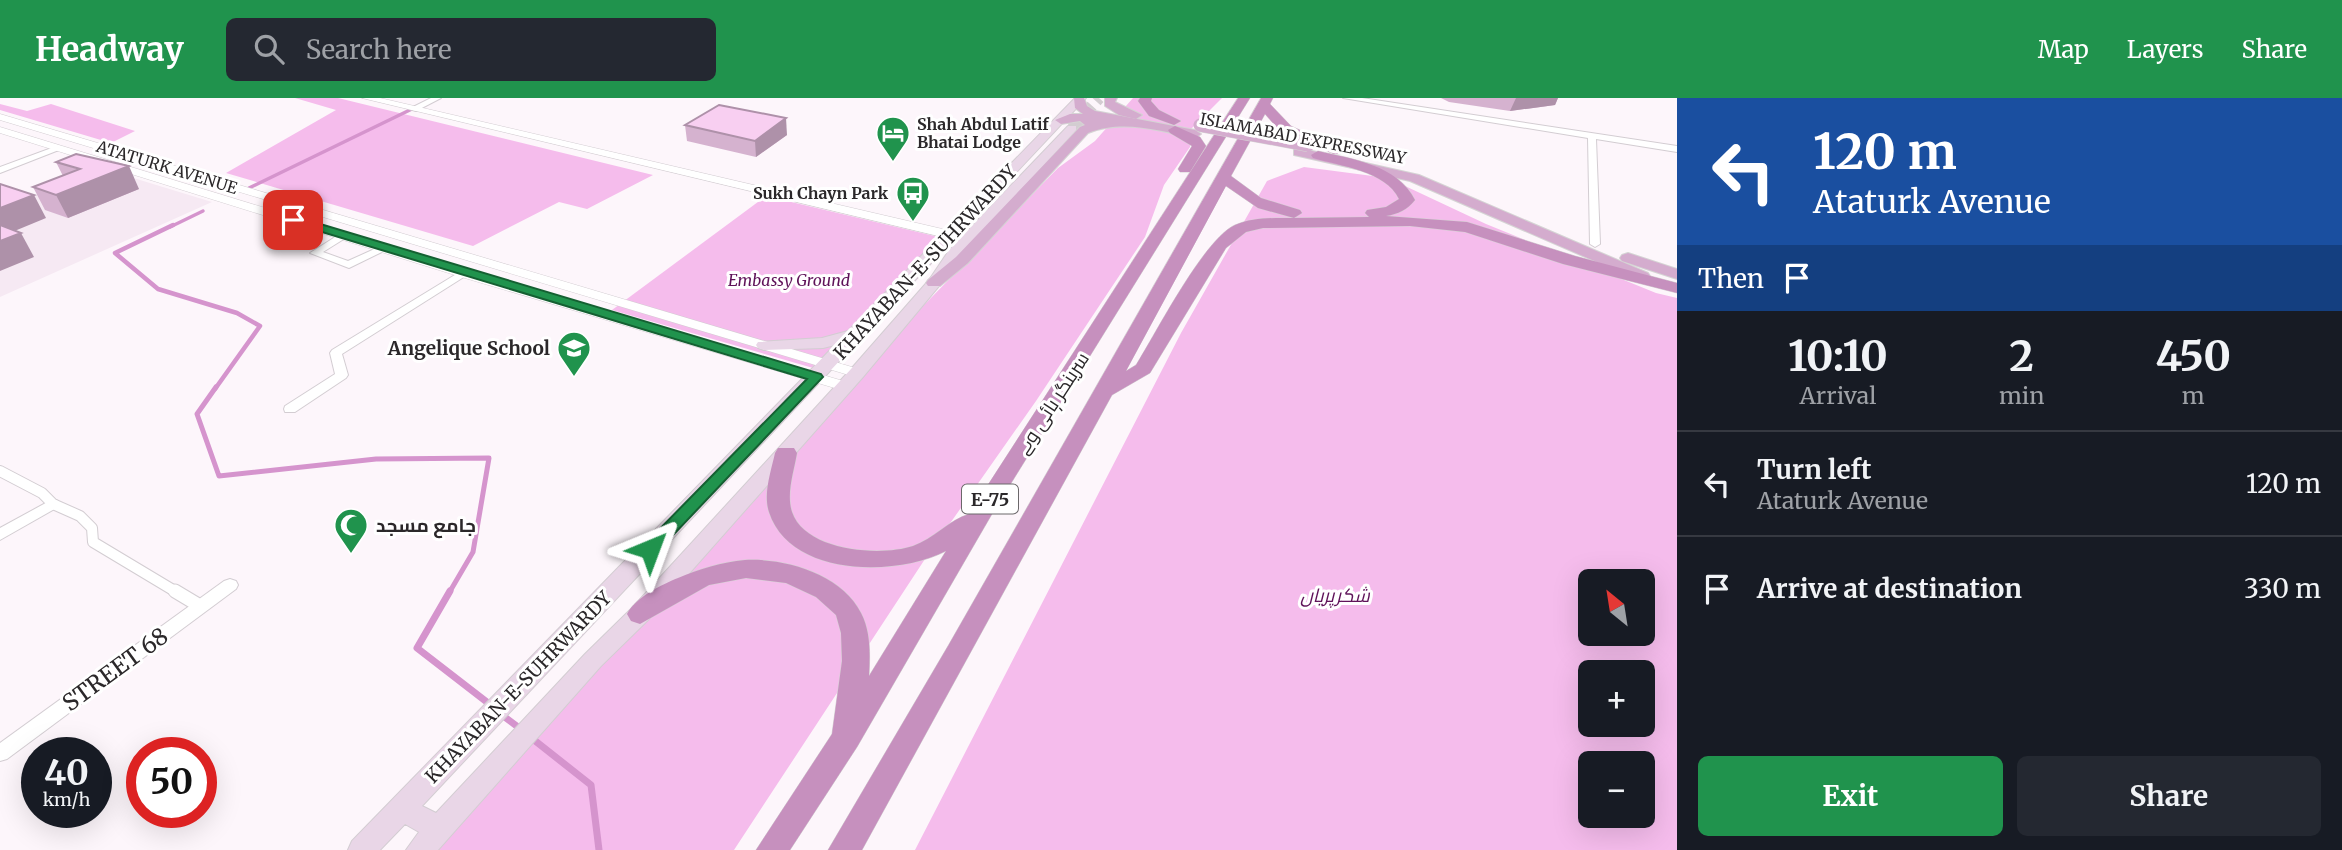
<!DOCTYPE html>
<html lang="en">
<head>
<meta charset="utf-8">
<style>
	:root { --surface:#171b24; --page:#242831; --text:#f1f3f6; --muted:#9ea1a6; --line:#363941; --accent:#20934d }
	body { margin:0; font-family:Merriweather,Cairo,serif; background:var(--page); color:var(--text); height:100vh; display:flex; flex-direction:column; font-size:26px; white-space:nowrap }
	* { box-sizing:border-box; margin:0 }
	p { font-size:23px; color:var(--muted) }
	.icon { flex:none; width:38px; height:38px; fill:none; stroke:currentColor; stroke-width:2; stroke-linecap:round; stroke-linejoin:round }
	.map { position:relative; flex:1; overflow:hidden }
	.panel { display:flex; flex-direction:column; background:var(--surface); width:665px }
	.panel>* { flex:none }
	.banner { background:#1a4fa0; color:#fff; overflow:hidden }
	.needle { width:46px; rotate:330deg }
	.buttons { position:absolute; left:1578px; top:471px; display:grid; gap:14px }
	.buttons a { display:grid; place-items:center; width:77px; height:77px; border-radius:10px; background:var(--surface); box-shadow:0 7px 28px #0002; font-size:35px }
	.speed { position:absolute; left:21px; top:639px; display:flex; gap:14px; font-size:35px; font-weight:700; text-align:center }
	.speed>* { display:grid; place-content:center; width:91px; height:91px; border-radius:50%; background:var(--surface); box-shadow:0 7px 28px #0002; line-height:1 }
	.speed small { font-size:18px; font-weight:400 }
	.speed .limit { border:10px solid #d22; background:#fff; color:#111 }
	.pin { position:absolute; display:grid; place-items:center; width:60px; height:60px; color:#fff; margin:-30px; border-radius:14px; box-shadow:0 4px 10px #0006 }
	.me { position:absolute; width:77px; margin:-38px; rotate:44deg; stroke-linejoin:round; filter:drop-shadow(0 0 5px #0008) }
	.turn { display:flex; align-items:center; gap:24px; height:147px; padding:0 21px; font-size:32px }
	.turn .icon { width:91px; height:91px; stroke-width:2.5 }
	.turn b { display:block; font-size:49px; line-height:60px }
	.then { display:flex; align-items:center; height:66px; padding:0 21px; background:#0003; gap:14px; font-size:26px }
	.eta { display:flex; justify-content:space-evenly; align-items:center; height:119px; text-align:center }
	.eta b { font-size:42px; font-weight:700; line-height:49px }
	.action { display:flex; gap:14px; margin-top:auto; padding:14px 21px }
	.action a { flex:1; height:80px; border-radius:10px; background:var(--accent); color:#fff; font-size:28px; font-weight:700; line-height:80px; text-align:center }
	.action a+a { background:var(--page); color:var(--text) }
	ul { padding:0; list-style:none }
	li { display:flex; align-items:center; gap:21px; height:105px; padding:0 21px; border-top:2px solid var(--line) }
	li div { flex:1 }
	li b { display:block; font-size:26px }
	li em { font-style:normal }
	header { display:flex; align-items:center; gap:42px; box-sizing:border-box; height:98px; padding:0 35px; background:var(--accent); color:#fff }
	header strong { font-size:33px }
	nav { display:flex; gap:38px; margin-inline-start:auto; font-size:24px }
	.search { width:490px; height:63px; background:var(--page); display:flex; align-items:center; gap:18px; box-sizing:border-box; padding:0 24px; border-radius:10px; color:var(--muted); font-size:26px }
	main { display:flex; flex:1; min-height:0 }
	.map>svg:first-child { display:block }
	.built { fill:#f6e9f3 }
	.green { fill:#f5bcec; fill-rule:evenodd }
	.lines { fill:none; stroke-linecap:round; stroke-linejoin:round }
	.stream-far3 { stroke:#d594cd; stroke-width:3.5 }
	.stream-far2 { stroke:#d594cd; stroke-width:4.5 }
	.stream-far1 { stroke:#d594cd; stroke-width:5 }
	.stream { stroke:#d594cd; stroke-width:7 }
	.secondary-tunnel { stroke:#d3cdd1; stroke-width:12; stroke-dasharray:12 6; stroke-linecap:butt }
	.pedestrian-far1-casing { stroke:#d3cdd2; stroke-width:12 }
	.pedestrian-casing { stroke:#d3cdd2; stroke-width:15 }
	.minor-casing { stroke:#d3cdd2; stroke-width:2 }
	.tertiary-casing { stroke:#d3cdd2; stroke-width:1 }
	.secondary-casing { stroke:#d3cdd2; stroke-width:2 }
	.primary-casing { stroke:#d5d4d4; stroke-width:2 }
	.trunk-casing { stroke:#d5d4d4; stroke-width:1 }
	.pedestrian-far1 { stroke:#fff; stroke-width:10 }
	.pedestrian { stroke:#fff; stroke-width:13 }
	.minor { fill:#fff; fill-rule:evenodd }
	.tertiary { fill:#fff; fill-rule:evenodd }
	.secondary { fill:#e9d6e7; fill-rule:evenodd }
	.primary { fill:#d4acce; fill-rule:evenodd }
	.trunk { fill:#c690be; fill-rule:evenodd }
	.primary-bridge-casing { stroke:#d5d4d4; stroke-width:14; stroke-linecap:butt }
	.primary-bridge { stroke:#d4acce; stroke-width:13 }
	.wall { fill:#d5b2cf }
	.shaded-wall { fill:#ae91a9 }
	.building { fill:#f8cff1; stroke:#ae91a9; stroke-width:2 }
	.route { fill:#20934d; stroke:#156032; stroke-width:2 }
	.labels { text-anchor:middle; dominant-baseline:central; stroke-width:6; stroke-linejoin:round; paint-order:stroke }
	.far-poi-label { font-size:16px; font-weight:bold; fill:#2b282a; stroke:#fff; text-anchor:start }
	.far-street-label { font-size:16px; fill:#2b282a; stroke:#fff }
	.far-park-label { font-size:16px; font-style:italic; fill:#5f1259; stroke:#fff }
	.shield { fill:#fff; stroke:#6b686a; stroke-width:2 }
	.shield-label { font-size:18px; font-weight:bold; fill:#2b282a }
	.street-label { font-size:19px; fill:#2b282a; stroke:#fff }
	.poi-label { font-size:19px; font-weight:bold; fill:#2b282a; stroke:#fff; text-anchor:end }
	.park-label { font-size:19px; font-style:italic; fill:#5f1259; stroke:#fff }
	.near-street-label { font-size:23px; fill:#2b282a; stroke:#fff }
</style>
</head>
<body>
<header>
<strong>Headway</strong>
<div class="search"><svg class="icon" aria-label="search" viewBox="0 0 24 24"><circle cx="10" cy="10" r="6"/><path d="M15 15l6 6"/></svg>Search here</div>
<nav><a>Map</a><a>Layers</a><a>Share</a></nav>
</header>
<main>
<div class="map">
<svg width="1677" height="752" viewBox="0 0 1677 752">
	<rect width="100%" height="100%" fill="#fdf6fb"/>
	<!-- built -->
	<polygon class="built" points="104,71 212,104 0,199 0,111"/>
	<!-- green -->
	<g class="green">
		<polygon points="295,0 338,0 653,77 587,111 559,104 473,148 226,75 336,12"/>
		<polygon points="1133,0 1222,0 1191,31 1190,49 1164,87 1145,139 1036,303 925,461 734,752 436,752 925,206 1058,70 1095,43"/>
		<polygon points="0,6 27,13 51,6 135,33 111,45 0,12"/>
		<path d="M 1304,69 L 1388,80 L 1486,126 L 1656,195 L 1677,200 L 1677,752 L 915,752 L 1181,235 L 1267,83 ZM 1591,483 L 1643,483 L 1643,536 L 1591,536 ZM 1591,574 L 1643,574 L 1643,626 L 1591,626 ZM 1591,665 L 1643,665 L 1643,718 L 1591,718 Z"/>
		<polygon points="766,98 943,140 813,270 612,212"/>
	</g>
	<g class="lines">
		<!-- stream-far3 -->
		<g class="stream-far3">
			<polyline points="249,90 416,9"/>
			<polyline points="170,129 203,113"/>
		</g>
		<!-- stream-far2 -->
		<polyline class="stream-far2" points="173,127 115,155 158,191 237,215 260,228 215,291"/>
		<!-- stream-far1 -->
		<polyline class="stream-far1" points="216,289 197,316 219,378 376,361 489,360 473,454 449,495"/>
		<!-- stream -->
		<g class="stream">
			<polyline points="450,493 417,550 492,608"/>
			<polyline points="502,617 522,632"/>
			<polyline points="529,638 591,687 599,752"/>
		</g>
		<!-- secondary-tunnel -->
		<polyline class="secondary-tunnel" points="1072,30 1099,0"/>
		<defs>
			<polyline id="pedestrian-far1" points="0,373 42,395 53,406 80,418 92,430 93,444 178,495"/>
			<polyline id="pedestrian" points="175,493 200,508"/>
			<g id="minor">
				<polygon points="431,0 441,0 416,13 409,11"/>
				<polygon points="1343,0 1362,0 1677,48 1677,54 1596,41 1600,146 1595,149 1590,146 1588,40"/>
				<polygon points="57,48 64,50 0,75 0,69"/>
				<polygon points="343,134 348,137 347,139 323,154 348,163 379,149 383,148 388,151 349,170 310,155"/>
				<polygon points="463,172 467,173 467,177 342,256 348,277 346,280 295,314 285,314 284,311 285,308 335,276 330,255 332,252"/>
				<polygon points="53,401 58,403 60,406 58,409 0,442 0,430"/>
				<polygon points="230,481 236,483 238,487 236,491 7,661 0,663 0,645 224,483"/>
			</g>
			<g id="tertiary">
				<polygon points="362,0 380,0 951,133 957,137 951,141"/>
				<polygon points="0,16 862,272 865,275 862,278 852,278 0,22"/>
				<polygon points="0,29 468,172 850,285 852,288 844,293 838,291 458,178 0,35"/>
			</g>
			<polygon id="secondary" points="1075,0 1086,0 422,708 436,715 585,556 632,510 851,271 929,182 950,151 1068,28 1076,28 1076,32 960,157 939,188 863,279 648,522 601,568 438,752 406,752 419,734 405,726 380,752 348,752 352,743 835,247 823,250 764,252 758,250 756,247 758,244 822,240 848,233"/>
			<g id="primary">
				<path d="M 1074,0 L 1084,0 L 1087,8 L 1095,13 L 1195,32 L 1201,36 L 1195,40 C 1159,33 1124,21 1088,35 L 968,165 L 940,188 L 928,188 L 926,185 L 928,182 L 956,159 L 1080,29 L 1085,27 L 1080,23 L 1061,26 L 1055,22 L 1070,16 L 1083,16 L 1075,10 Z"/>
				<polygon points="1105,0 1117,0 1115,4 1142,17 1136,21 1119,17 1105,8"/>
				<polygon points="1299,50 1419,77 1648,175 1650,178 1648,181 1636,181 1410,83 1294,57 1294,51"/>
				<polygon points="1628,155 1677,171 1677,181 1622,163 1620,160 1622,157"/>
			</g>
			<g id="trunk">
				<polygon points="1140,0 1152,0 1151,3 1159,12 1181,23 1174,27 1149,18 1138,3"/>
				<path d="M 1238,0 L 1250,0 L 992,416 L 857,649 L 790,752 L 756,752 L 832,636 L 842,563 L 841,535 L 836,517 L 816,499 L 786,485 L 746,480 L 709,487 L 640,526 L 631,523 L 627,516 C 636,499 661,487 678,480 C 699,471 722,464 745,462 C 785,460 842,476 861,515 C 871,534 870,557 869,578 L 946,453 C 896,479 790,479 769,414 C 763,396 771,373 775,355 L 778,350 L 794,350 L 797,355 C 794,373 786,396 792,414 C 805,453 880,459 913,448 C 933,441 949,422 969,416 Z"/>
				<path d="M 1261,0 L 1273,0 L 1270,6 L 1291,28 L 1346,53 L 1344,56 L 1334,56 L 1281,34 L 1265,16 L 1231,78 L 1261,100 L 1300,112 L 1302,115 L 1294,120 L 1369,119 L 1365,115 L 1367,112 L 1386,109 L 1399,101 C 1386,73 1340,68 1313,60 L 1311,57 L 1318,53 C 1352,61 1398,67 1415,102 C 1407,112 1398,116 1386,118 L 1467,124 L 1575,158 L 1677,185 L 1677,195 L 1563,166 L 1465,134 L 1410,128 L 1263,130 L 1246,134 L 1226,150 L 1150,275 L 1112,297 L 862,752 L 828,752 L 948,548 ZM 1226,88 L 1258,110 L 1294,120 C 1274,120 1254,119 1235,127 C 1204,141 1156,235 1136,267 L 1126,273 Z"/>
				<polygon points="1175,28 1200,39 1206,48 1190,74 1180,74 1178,71 1192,48 1170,35 1168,32"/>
			</g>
		</defs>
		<!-- pedestrian-far1 casing -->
		<use href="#pedestrian-far1" class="pedestrian-far1-casing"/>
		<!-- pedestrian casing -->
		<use href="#pedestrian" class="pedestrian-casing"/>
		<!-- minor casing -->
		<use href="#minor" class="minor-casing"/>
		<!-- tertiary casing -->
		<use href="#tertiary" class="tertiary-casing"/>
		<!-- secondary casing -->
		<use href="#secondary" class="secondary-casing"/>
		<!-- primary casing -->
		<use href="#primary" class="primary-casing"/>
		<!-- trunk casing -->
		<use href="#trunk" class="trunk-casing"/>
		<!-- pedestrian-far1 -->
		<use href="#pedestrian-far1" class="pedestrian-far1"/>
		<!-- pedestrian -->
		<use href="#pedestrian" class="pedestrian"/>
		<!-- minor -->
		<use href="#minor" class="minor"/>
		<!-- tertiary -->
		<use href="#tertiary" class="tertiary"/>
		<!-- secondary -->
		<use href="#secondary" class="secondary"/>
		<!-- primary -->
		<use href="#primary" class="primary"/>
		<!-- trunk -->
		<use href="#trunk" class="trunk"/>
		<defs>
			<polyline id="primary-bridge" points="1200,27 1308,47"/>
		</defs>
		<!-- primary-bridge casing -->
		<use href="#primary-bridge" class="primary-bridge-casing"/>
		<!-- primary-bridge -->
		<use href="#primary-bridge" class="primary-bridge"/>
	</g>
	<!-- wall -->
	<g class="wall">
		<polygon points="1441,0 1558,0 1555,7 1510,13 1449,4"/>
		<polygon points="685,27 787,37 756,59 687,43"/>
		<polygon points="56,64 139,91 68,120 45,112 33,89 63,78"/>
	</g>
	<!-- shaded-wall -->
	<g class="shaded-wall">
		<polygon points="1516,0 1558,0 1555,7 1510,13"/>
		<polygon points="786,20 787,37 756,59 755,43"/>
		<polygon points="129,68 139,91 68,120 56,97"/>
		<polygon points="34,97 46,120 0,139 0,110"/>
		<polygon points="21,135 34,159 0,173 0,143"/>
	</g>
	<!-- building -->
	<g class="building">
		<polygon points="719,7 786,20 755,43 685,27"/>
		<polygon points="76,56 129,68 56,97 33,89 80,71 56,64"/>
		<polygon points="0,86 34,97 0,110"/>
		<polygon points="0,127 21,135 0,143"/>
	</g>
	<!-- route -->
	<polygon class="route" points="289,119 297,119 821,276 823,279 656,455 644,455 641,451 644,447 807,281 289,124"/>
	<!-- icons -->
	<defs>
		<symbol id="hotel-pin" viewBox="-11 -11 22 30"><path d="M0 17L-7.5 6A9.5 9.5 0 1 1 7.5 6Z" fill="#20934d" stroke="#fff"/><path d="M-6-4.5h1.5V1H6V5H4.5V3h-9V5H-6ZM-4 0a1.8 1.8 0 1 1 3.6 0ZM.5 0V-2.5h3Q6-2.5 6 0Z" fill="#fff"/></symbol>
		<symbol id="bus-pin" viewBox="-11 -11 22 30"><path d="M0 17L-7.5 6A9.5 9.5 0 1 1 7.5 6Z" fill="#20934d" stroke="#fff"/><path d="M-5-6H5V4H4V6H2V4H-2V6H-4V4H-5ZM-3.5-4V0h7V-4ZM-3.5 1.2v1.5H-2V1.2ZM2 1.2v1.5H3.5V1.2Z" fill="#fff"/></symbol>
		<symbol id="school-pin" viewBox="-11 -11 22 30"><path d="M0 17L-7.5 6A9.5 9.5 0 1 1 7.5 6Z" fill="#20934d" stroke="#fff"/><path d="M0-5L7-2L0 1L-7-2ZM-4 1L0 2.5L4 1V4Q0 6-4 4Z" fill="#fff"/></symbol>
		<symbol id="mosque-pin" viewBox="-11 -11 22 30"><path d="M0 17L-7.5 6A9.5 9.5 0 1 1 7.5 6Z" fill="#20934d" stroke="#fff"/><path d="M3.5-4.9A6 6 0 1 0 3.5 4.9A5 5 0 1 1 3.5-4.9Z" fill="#fff"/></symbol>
	</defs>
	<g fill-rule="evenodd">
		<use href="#hotel-pin" x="874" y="16" width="38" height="52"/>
		<use href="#bus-pin" x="894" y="76" width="38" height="52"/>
		<use href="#school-pin" x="555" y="231" width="38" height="52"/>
		<use href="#mosque-pin" x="332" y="408" width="38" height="52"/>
	</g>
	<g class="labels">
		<!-- far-poi labels -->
		<g class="far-poi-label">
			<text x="917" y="26">Shah Abdul Latif<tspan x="917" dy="18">Bhatai Lodge</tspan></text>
			<text x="888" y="95" text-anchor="end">Sukh Chayn Park</text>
		</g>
		<!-- far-street labels -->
		<g class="far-street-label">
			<text transform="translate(1303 40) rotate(11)">ISLAMABAD EXPRESSWAY</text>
			<text transform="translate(167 69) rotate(17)">ATATURK AVENUE</text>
		</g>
		<!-- far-park labels -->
		<g class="far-park-label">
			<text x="789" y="182">Embassy Ground</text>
		</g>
		<!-- shield labels -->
		<rect class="shield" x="962" y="386.5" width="56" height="29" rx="5"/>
		<g class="shield-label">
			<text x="990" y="401">E-75</text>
		</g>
		<!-- street labels -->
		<g class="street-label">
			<text transform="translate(925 164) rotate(-47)">KHAYABAN-E-SUHRWARDY</text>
			<text transform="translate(1052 305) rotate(-57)">سرینگر ہائی وے</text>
			<text transform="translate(518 589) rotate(-46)">KHAYABAN-E-SUHRWARDY</text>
		</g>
		<!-- poi labels -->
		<g class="poi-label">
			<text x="550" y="250">Angelique School</text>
			<text x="376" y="427" text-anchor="start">جامع مسجد</text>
		</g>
		<!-- park labels -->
		<g class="park-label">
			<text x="1335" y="497">شکرپریاں</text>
		</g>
		<!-- near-street labels -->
		<g class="near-street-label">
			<text transform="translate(115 571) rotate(-36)">STREET 68</text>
		</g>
	</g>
</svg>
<div class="buttons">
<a><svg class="needle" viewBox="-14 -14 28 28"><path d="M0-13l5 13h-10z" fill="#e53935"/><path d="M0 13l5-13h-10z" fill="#9ea1a6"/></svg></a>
<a>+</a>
<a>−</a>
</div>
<div class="speed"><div>40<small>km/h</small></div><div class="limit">50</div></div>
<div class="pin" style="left:293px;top:122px;background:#d93025"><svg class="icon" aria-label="arrive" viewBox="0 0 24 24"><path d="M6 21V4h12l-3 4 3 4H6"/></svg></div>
<svg class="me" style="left:650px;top:451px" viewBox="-20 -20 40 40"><path d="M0-17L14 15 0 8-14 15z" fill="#20934d" stroke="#fff" stroke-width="4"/></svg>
</div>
<section class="panel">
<div class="banner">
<div class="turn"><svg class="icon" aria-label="left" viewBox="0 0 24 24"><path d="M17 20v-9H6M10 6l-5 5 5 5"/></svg><div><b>120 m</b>Ataturk Avenue</div></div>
<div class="then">Then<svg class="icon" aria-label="arrive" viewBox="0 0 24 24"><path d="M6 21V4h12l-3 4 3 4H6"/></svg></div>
</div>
<div class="eta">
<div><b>10:10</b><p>Arrival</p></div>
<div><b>2</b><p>min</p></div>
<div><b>450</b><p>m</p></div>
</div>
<ul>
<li><svg class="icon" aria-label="left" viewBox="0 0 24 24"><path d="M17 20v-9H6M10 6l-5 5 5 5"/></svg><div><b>Turn left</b><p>Ataturk Avenue</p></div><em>120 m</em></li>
<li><svg class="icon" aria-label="arrive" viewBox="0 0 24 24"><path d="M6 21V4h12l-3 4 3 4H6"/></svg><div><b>Arrive at destination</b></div><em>330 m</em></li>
</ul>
<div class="action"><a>Exit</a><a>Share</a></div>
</section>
</main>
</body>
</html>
